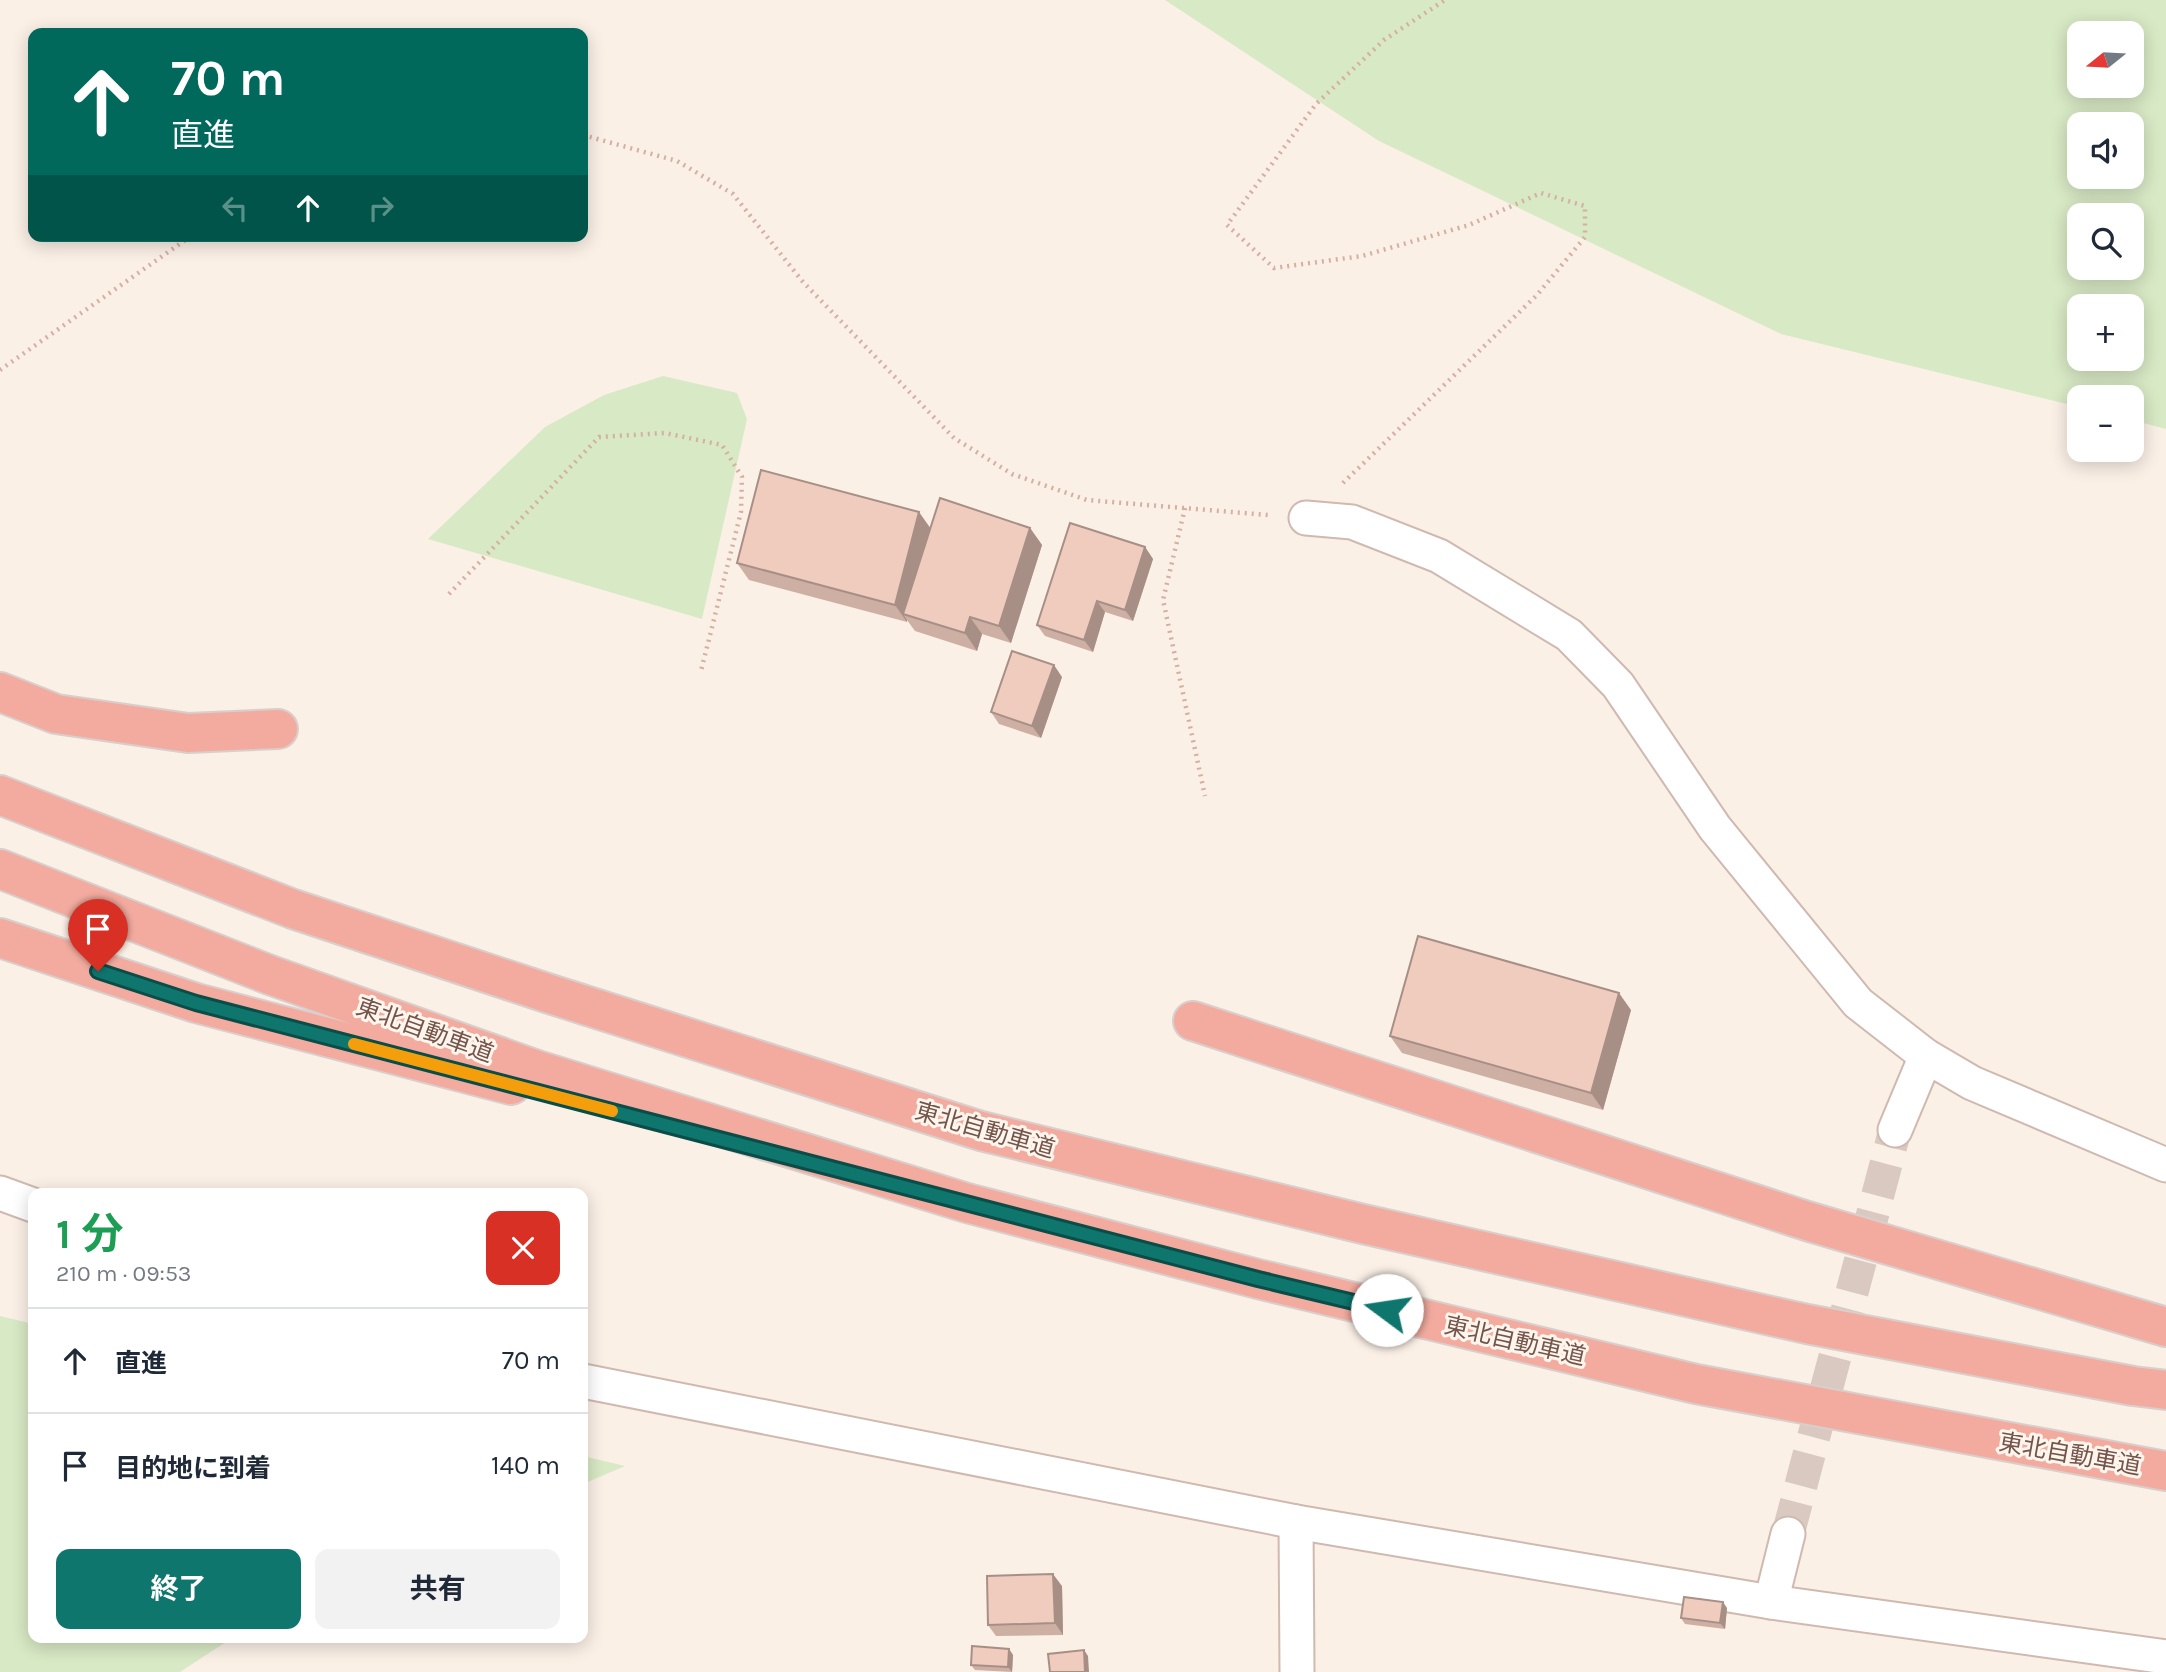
<!DOCTYPE html>
<html lang="ja">
<head>
<meta charset="utf-8">
<style>
	:root { --surface:#fff; --page:#f2f2f3; --text:#1f2937; --muted:#747a83; --line:#e0e1e3; --accent:#0f766e }
	body { margin:0; font-family:Karla,"Noto Sans JP",sans-serif; background:var(--page); color:var(--text); height:100vh; display:flex; flex-direction:column; font-size:26px; white-space:nowrap }
	* { box-sizing:border-box; margin:0 }
	p { font-size:23px; color:var(--muted) }
	.icon { flex:none; width:38px; height:38px; fill:none; stroke:currentColor; stroke-width:2; stroke-linecap:round; stroke-linejoin:round }
	.map { position:relative; flex:1; overflow:hidden }
	.panel { position:absolute; left:28px; top:1188px; width:560px; height:455px; display:flex; flex-direction:column; background:var(--surface); border-radius:14px; box-shadow:0 4px 18px #0003 }
	.panel>* { flex:none }
	.top-card { position:absolute; left:28px; top:28px; width:560px; height:214px; border-radius:14px; box-shadow:0 4px 18px #0003; background:#00695c; color:#fff; overflow:hidden }
	.needle { width:46px; rotate:252deg }
	.controls { position:absolute; left:2067px; top:21px; display:grid; gap:14px }
	.controls a { display:grid; place-items:center; width:77px; height:77px; border-radius:14px; background:var(--surface); box-shadow:0 4px 18px #0003; font-size:35px }
	.pin { position:absolute; display:grid; place-items:center; width:60px; height:60px; color:#fff; margin:-72px -30px; border-radius:50% 50% 50% 0; rotate:-45deg; box-shadow:0 0 7px #0007 }
	.pin .icon { rotate:45deg }
	.me { position:absolute; width:77px; margin:-38px; rotate:284deg; stroke-linejoin:round; filter:drop-shadow(0 0 5px #0008) }
	.turn { display:flex; align-items:center; gap:24px; height:147px; padding:0 28px; font-size:32px }
	.turn .icon { width:91px; height:91px; stroke-width:2.5 }
	.turn b { display:block; font-size:49px; line-height:60px }
	.lanes { display:flex; align-items:center; height:66px; padding:0 28px; background:#0003; justify-content:center; gap:35px; direction:ltr }
	.lanes .off { opacity:.35 }
	.round { display:grid; place-items:center; flex:none; width:74px; height:74px; border-radius:14px; background:var(--page) }
	.summary { display:flex; align-items:center; justify-content:space-between; height:119px; padding:0 28px }
	h1 { font-size:42px; font-weight:700; line-height:52px; color:#1e9e55 }
	.action { display:flex; gap:14px; margin-top:auto; padding:14px 28px }
	.action a { flex:1; height:80px; border-radius:14px; background:var(--accent); color:#fff; font-size:28px; font-weight:700; line-height:80px; text-align:center }
	.action a+a { background:var(--page); color:var(--text) }
	ul { padding:0; list-style:none }
	li { display:flex; align-items:center; gap:21px; height:105px; padding:0 28px; border-top:2px solid var(--line) }
	li div { flex:1 }
	li b { display:block; font-size:26px }
	li em { font-style:normal }
	.map>svg:first-child { display:block }
	.green { fill:#d8e9c5; fill-rule:evenodd }
	.lines { fill:none; stroke-linecap:round; stroke-linejoin:round }
	.street-tunnel { stroke:#d9c9c0; stroke-width:33; stroke-dasharray:33 17; stroke-linecap:butt }
	.street-casing { stroke:#cfb9b0; stroke-width:37 }
	.highway-casing { stroke:#d8cfcd; stroke-width:42 }
	.path { stroke:#d5afa2; stroke-width:4.5; stroke-dasharray:2 5; stroke-linecap:butt }
	.street { stroke:#fff; stroke-width:33 }
	.highway { stroke:#f3ab9f; stroke-width:38 }
	.wall { fill:#ceafa4 }
	.shaded-wall { fill:#a88f86 }
	.building { fill:#f0ccbf; stroke:#a88f86; stroke-width:2 }
	.route-casing { stroke:#0a4d48; stroke-width:18 }
	.route { stroke:#0f766e; stroke-width:12 }
	.slow { stroke:#f59e0b; stroke-width:12 }
	.labels { text-anchor:middle; dominant-baseline:central; stroke-width:6; stroke-linejoin:round; paint-order:stroke }
	.street-label { font-size:24px; fill:#74554c; stroke:#fef5ec }
</style>
</head>
<body>
<div class="map">
<svg width="2166" height="1672" viewBox="0 0 2166 1672">
	<rect width="100%" height="100%" fill="#fbf0e6"/>
	<!-- green -->
	<g class="green">
		<path d="M 1165,0 L 2166,0 L 2166,429 L 2132,420 L 2132,397 L 2079,397 L 2079,407 L 1781,334 L 1379,141 ZM 2079,33 L 2132,33 L 2132,86 L 2079,86 ZM 2079,124 L 2132,124 L 2132,177 L 2079,177 ZM 2079,215 L 2132,215 L 2132,268 L 2079,268 ZM 2079,306 L 2132,306 L 2132,359 L 2079,359 Z"/>
		<polygon points="663,376 737,393 747,419 702,619 428,539 545,427 604,395"/>
		<polygon points="0,1316 33,1324 33,1638 232,1638 180,1672 0,1672"/>
		<polygon points="583,1456 625,1466 583,1484"/>
	</g>
	<g class="lines">
		<!-- street-tunnel -->
		<polyline class="street-tunnel" points="1788,1534 1895,1130"/>
		<defs>
			<g id="street">
				<polyline points="1306,518 1352,522 1439,556 1569,635 1618,685 1715,828 1858,1003 1926,1056 1972,1083 2166,1165"/>
				<polyline points="1895,1130 1926,1056"/>
				<polyline points="0,1193 33,1205"/>
				<polyline points="583,1381 1296,1522 1771,1602 2166,1657"/>
				<polyline points="1296,1522 1297,1672"/>
				<polyline points="1771,1602 1788,1534"/>
			</g>
			<g id="highway">
				<polyline points="0,692 56,714 188,733 278,729"/>
				<polyline points="0,795 293,909 550,994 981,1131 1363,1224 1807,1324 2133,1386 2166,1390"/>
				<polyline points="0,869 270,975 537,1070 967,1203 1258,1279 1696,1384 2166,1471"/>
				<polyline points="0,938 196,1003 511,1085"/>
				<polyline points="1193,1021 1807,1221 2166,1327"/>
			</g>
		</defs>
		<!-- street casing -->
		<use href="#street" class="street-casing"/>
		<!-- highway casing -->
		<use href="#highway" class="highway-casing"/>
		<!-- path -->
		<g class="path">
			<polyline points="583,135 677,161 733,194 803,282 954,438 1012,474 1087,500 1268,515"/>
			<polyline points="0,370 191,236"/>
			<polyline points="1343,483 1537,295 1585,237 1585,206 1541,193 1469,225 1362,256 1274,268 1227,225 1316,104 1384,40 1445,0"/>
			<polyline points="1185,508 1163,600 1205,796"/>
			<polyline points="449,594 599,437 665,433 722,445 742,477 741,512 701,671"/>
		</g>
		<!-- street -->
		<use href="#street" class="street"/>
		<!-- highway -->
		<use href="#highway" class="highway"/>
	</g>
	<!-- wall -->
	<g class="wall">
		<polygon points="930,528 1030,528 1042,545 1011,643 982,634 977,651 915,631 907,620 907,622 749,580 737,563"/>
		<polygon points="1145,547 1153,559 1133,621 1105,612 1093,652 1045,636 1037,625"/>
		<polygon points="1062,677 1041,738 999,724 991,712"/>
		<polygon points="1631,1010 1603,1110 1402,1053 1390,1036"/>
		<polygon points="1062,1586 1063,1635 996,1636 988,1625"/>
		<polygon points="1727,1608 1725,1629 1685,1624 1681,1618"/>
		<polygon points="1009,1649 1013,1655 1012,1672 975,1670 971,1665"/>
	</g>
	<!-- shaded-wall -->
	<g class="shaded-wall">
		<polygon points="919,512 931,529 903,614 907,620 907,622 895,605"/>
		<polygon points="1030,528 1042,545 1011,643 999,626"/>
		<polygon points="1145,547 1153,559 1133,621 1125,610"/>
		<polygon points="1097,601 1105,612 1093,652 1084,640"/>
		<polygon points="970,617 982,634 977,651 965,633"/>
		<polygon points="1054,665 1062,677 1041,738 1032,726"/>
		<polygon points="1619,993 1631,1010 1603,1110 1591,1093"/>
		<polygon points="1053,1574 1062,1586 1063,1635 1055,1623"/>
		<polygon points="1723,1602 1727,1608 1725,1629 1720,1623"/>
		<polygon points="1009,1649 1013,1655 1012,1672 1008,1667"/>
		<polygon points="1084,1650 1088,1656 1089,1672 1085,1672"/>
	</g>
	<!-- building -->
	<g class="building">
		<polygon points="761,470 919,512 895,605 737,563"/>
		<polygon points="940,498 1030,528 999,626 970,617 965,633 903,614"/>
		<polygon points="1070,523 1145,547 1125,610 1097,601 1084,640 1037,625"/>
		<polygon points="1012,651 1054,665 1032,726 991,712"/>
		<polygon points="1418,936 1619,993 1591,1093 1390,1036"/>
		<polygon points="1053,1574 1055,1623 988,1625 987,1576"/>
		<polygon points="1684,1597 1723,1602 1720,1623 1681,1618"/>
		<polygon points="972,1646 1009,1649 1008,1667 971,1665"/>
		<polygon points="1084,1650 1085,1672 1050,1672 1048,1654"/>
	</g>
	<g class="lines">
		<defs>
			<polyline id="route" points="98,971 196,1003 1258,1279 1387,1310"/>
		</defs>
		<!-- route casing -->
		<use href="#route" class="route-casing"/>
		<!-- route -->
		<use href="#route" class="route"/>
		<!-- slow -->
		<polyline class="slow" points="354,1044 612,1111"/>
	</g>
	<g class="labels">
		<!-- street labels -->
		<g class="street-label">
			<text transform="translate(425 1030) rotate(20)">東北自動車道</text>
			<text transform="translate(985 1130) rotate(16)">東北自動車道</text>
			<text transform="translate(1515 1341) rotate(13)">東北自動車道</text>
			<text transform="translate(2070 1454) rotate(10)">東北自動車道</text>
		</g>
	</g>
</svg>
<div class="controls">
<a><svg class="needle" viewBox="-14 -14 28 28"><path d="M0-13l5 13h-10z" fill="#e53935"/><path d="M0 13l5-13h-10z" fill="#747a83"/></svg></a>
<a><svg class="icon" aria-label="sound" viewBox="0 0 24 24"><path d="M4 9h4l5-4v14l-5-4H4zM17 9q2 3 0 6"/></svg></a>
<a><svg class="icon" aria-label="search" viewBox="0 0 24 24"><circle cx="10" cy="10" r="6"/><path d="M15 15l6 6"/></svg></a>
<a>+</a>
<a>−</a>
</div>
<div class="pin" style="left:98px;top:971px;background:#d93025"><svg class="icon" aria-label="arrive" viewBox="0 0 24 24"><path d="M6 21V4h12l-3 4 3 4H6"/></svg></div>
<svg class="me" style="left:1387px;top:1310px" viewBox="-20 -20 40 40"><circle r="19" fill="#fff"/><path d="M0-13L10 11 0 6-10 11z" fill="#0f766e"/></svg>
<div class="top-card">
<div class="turn"><svg class="icon" aria-label="ahead" viewBox="0 0 24 24"><path d="M12 20V5M6 11l6-6 6 6"/></svg><div><b>70 m</b>直進</div></div>
<div class="lanes"><svg class="icon off" aria-label="left" viewBox="0 0 24 24"><path d="M17 20v-9H6M10 6l-5 5 5 5"/></svg><svg class="icon" aria-label="ahead" viewBox="0 0 24 24"><path d="M12 20V5M6 11l6-6 6 6"/></svg><svg class="icon off" aria-label="right" viewBox="0 0 24 24"><path d="M7 20v-9h11M14 6l5 5-5 5"/></svg></div>
</div>
<section class="panel">
<div class="summary"><div><h1>1 分</h1><p>210 m · 09:53</p></div><a class="round" style="background:#d93025;color:#fff"><svg class="icon" aria-label="close" viewBox="0 0 24 24"><path d="M6 6l12 12M18 6L6 18"/></svg></a></div>
<ul>
<li><svg class="icon" aria-label="ahead" viewBox="0 0 24 24"><path d="M12 20V5M6 11l6-6 6 6"/></svg><div><b>直進</b></div><em>70 m</em></li>
<li><svg class="icon" aria-label="arrive" viewBox="0 0 24 24"><path d="M6 21V4h12l-3 4 3 4H6"/></svg><div><b>目的地に到着</b></div><em>140 m</em></li>
</ul>
<div class="action"><a>終了</a><a>共有</a></div>
</section>
</div>
</body>
</html>
